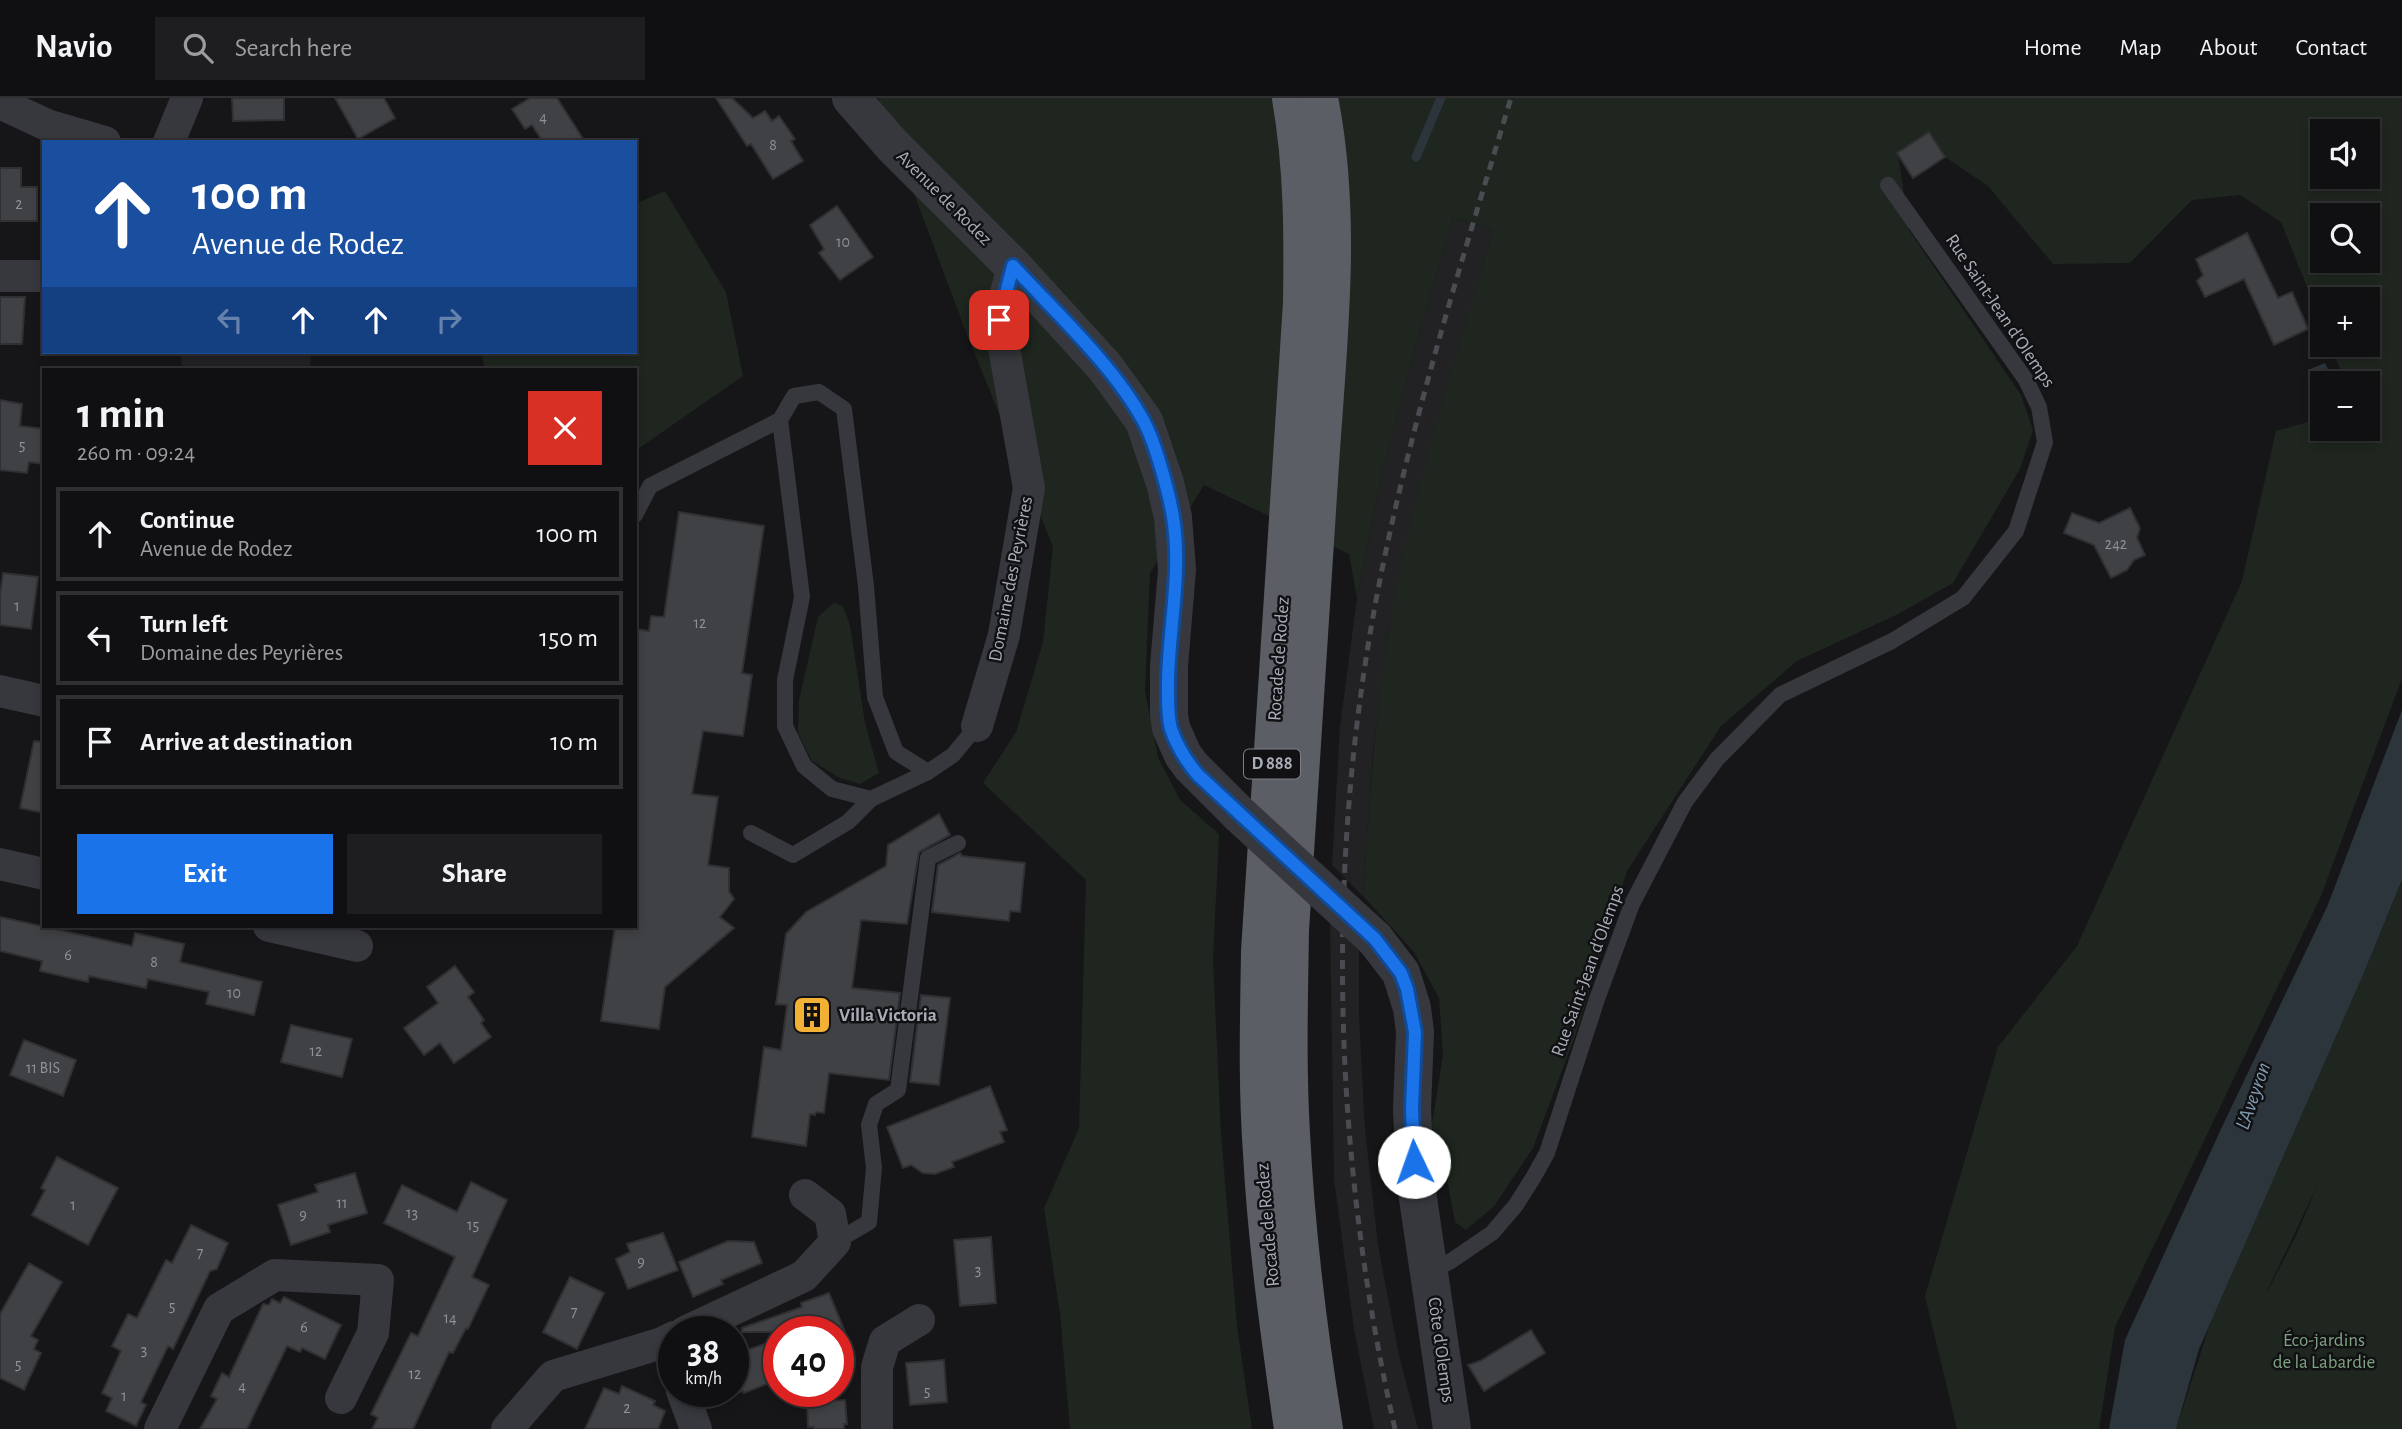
<!DOCTYPE html>
<html lang="en">
<head>
<meta charset="utf-8">
<style>
	:root { --surface:#101012; --page:#1e1e20; --text:#f1f3f6; --muted:#9c9d9f; --line:#303032; --accent:#1a73e8 }
	body { margin:0; font-family:"Alegreya Sans",sans-serif; background:var(--page); color:var(--text); height:100vh; display:flex; flex-direction:column; font-size:26px; white-space:nowrap }
	* { box-sizing:border-box; margin:0 }
	p { font-size:23px; color:var(--muted) }
	.icon { flex:none; width:38px; height:38px; fill:none; stroke:currentColor; stroke-width:2; stroke-linecap:round; stroke-linejoin:round }
	.map { position:relative; flex:1; overflow:hidden }
	.panel { position:absolute; left:42px; top:270px; width:595px; height:560px; display:flex; flex-direction:column; background:var(--surface); border-radius:0px; box-shadow:0 4px 10px #0003,0 0 0 2px var(--line) }
	.panel>* { flex:none }
	.top-card { position:absolute; left:42px; top:42px; width:595px; height:214px; border-radius:0px; box-shadow:0 4px 10px #0003,0 0 0 2px var(--line); background:#1a4fa0; color:#fff; overflow:hidden }
	.tools { position:absolute; left:2310px; top:21px; display:grid; gap:14px }
	.tools a { display:grid; place-items:center; width:70px; height:70px; border-radius:0px; background:var(--surface); box-shadow:0 4px 10px #0003,0 0 0 2px var(--line); font-size:35px }
	.speed { position:absolute; left:658px; top:1218px; display:flex; gap:14px; font-size:35px; font-weight:700; text-align:center }
	.speed>* { display:grid; place-content:center; width:91px; height:91px; border-radius:50%; background:var(--surface); box-shadow:0 4px 10px #0003,0 0 0 2px var(--line); line-height:1 }
	.speed small { font-size:18px; font-weight:400 }
	.speed .limit { border:10px solid #d22; background:#fff; color:#111 }
	.pin { position:absolute; display:grid; place-items:center; width:60px; height:60px; color:#fff; margin:-30px; border-radius:14px; box-shadow:0 4px 10px #0006 }
	.me { position:absolute; width:77px; margin:-38px; rotate:357deg; stroke-linejoin:round; filter:drop-shadow(0 0 5px #0008) }
	.turn { display:flex; align-items:center; gap:24px; height:147px; padding:0 35px; font-size:32px }
	.turn .icon { width:91px; height:91px; stroke-width:2.5 }
	.turn b { display:block; font-size:49px; line-height:60px }
	.lanes { display:flex; align-items:center; height:66px; padding:0 35px; background:#0003; justify-content:center; gap:35px; direction:ltr }
	.lanes .off { opacity:.35 }
	.round { display:grid; place-items:center; flex:none; width:74px; height:74px; border-radius:0px; background:var(--page) }
	.summary { display:flex; align-items:center; justify-content:space-between; height:119px; padding:0 35px }
	h1 { font-size:42px; font-weight:600; line-height:52px }
	.button { display:flex; gap:14px; margin-top:auto; padding:14px 35px }
	.button a { flex:1; height:80px; border-radius:0px; background:var(--accent); color:#fff; font-size:28px; font-weight:600; line-height:80px; text-align:center }
	.button a+a { background:var(--page); color:var(--text) }
	ul { padding:0; list-style:none }
	li { display:flex; align-items:center; gap:21px; height:94px; margin:0 14px 10px; padding:0 21px; border:4px solid var(--line); border-radius:0px }
	li div { flex:1 }
	li b { display:block; font-size:26px }
	li em { font-style:normal }
	header { display:flex; align-items:center; gap:42px; box-sizing:border-box; height:98px; padding:0 35px; background:var(--surface); border-bottom:2px solid var(--line) }
	header strong { font-size:33px }
	nav { display:flex; gap:38px; margin-inline-start:auto; font-size:24px }
	.search { width:490px; height:63px; background:var(--page); display:flex; align-items:center; gap:18px; box-sizing:border-box; padding:0 24px; border-radius:0px; color:var(--muted); font-size:26px }
	.map>svg:first-child { display:block }
	.built { fill:#222225 }
	.green { fill:#1e261f; fill-rule:evenodd }
	.water { fill:#2c353c }
	.lines { fill:none; stroke-linecap:round; stroke-linejoin:round }
	.stream { stroke:#2c353c; stroke-width:9 }
	.building { fill:#404145; stroke:#303034; stroke-width:2 }
	.service { stroke:#37383d; stroke-width:16 }
	.minor { stroke:#37383d; stroke-width:32 }
	.tertiary { stroke:#37383d; stroke-width:38 }
	.trunk { stroke:#5b5e65; stroke-width:38 }
	.rail { stroke:#4a4c52; stroke-width:5; stroke-dasharray:9 7; stroke-linecap:butt }
	.tertiary-bridge { stroke:#37383d; stroke-width:38 }
	.route-casing { stroke:#114b97; stroke-width:18 }
	.route { stroke:#1a73e8; stroke-width:12 }
	.labels { text-anchor:middle; dominant-baseline:central; stroke-width:5; stroke-linejoin:round; paint-order:stroke }
	.number-label { font-size:16px; fill:#8e929b }
	.shield { fill:#111113; stroke:#7b7e86; stroke-width:2 }
	.shield-label { font-size:18px; font-weight:bold; fill:#a8adb8 }
	.street-label { font-size:19px; fill:#a8adb8; stroke:#111113 }
	.poi-label { font-size:19px; font-weight:bold; fill:#a8adb8; stroke:#111113; text-anchor:start }
	.park-label { font-size:19px; fill:#7fa381; stroke:#111113 }
	.water-label { font-size:21px; font-style:italic; fill:#7f9bb3; stroke:#111113 }
</style>
</head>
<body>
<header>
<strong>Navio</strong>
<div class="search"><svg class="icon" aria-label="search" viewBox="0 0 24 24"><circle cx="10" cy="10" r="6"/><path d="M15 15l6 6"/></svg>Search here</div>
<nav><a>Home</a><a>Map</a><a>About</a><a>Contact</a></nav>
</header>
<div class="map">
<svg width="2402" height="1331" viewBox="0 0 2402 1331">
	<rect width="100%" height="100%" fill="#161618"/>
	<!-- built -->
	<g class="built">
		<polygon points="1453,120 1493,131 1446,292 1414,417 1388,537 1373,654 1363,798 1332,767 1340,629 1357,500 1381,381 1411,265"/>
		<polygon points="181,254 311,254 310,271 182,271"/>
		<polygon points="1330,825 1359,849 1359,917 1365,1032 1378,1147 1398,1253 1418,1331 1374,1331 1354,1231 1334,1081"/>
	</g>
	<!-- green -->
	<g class="green">
		<path d="M 878,0 L 2402,0 L 2402,580 L 2321,798 L 2115,1229 L 2099,1331 L 1957,1331 L 1925,1198 L 1998,949 L 2077,848 L 2242,483 L 2276,333 L 2322,320 L 2322,331 L 2368,331 L 2368,285 L 2346,285 L 2330,247 L 2368,247 L 2368,201 L 2322,201 L 2322,227 L 2281,124 L 2240,97 L 2192,102 L 2130,165 L 2053,166 L 1988,88 L 1945,59 L 1929,34 L 1898,55 L 1909,132 L 2021,297 L 2033,332 L 2020,371 L 1953,485 L 1896,517 L 1797,563 L 1721,628 L 1627,773 L 1576,935 L 1533,1050 L 1494,1108 L 1466,1132 L 1455,1124 L 1447,1082 L 1432,1072 L 1431,1032 L 1443,957 L 1439,900 L 1414,854 L 1363,798 C 1369,711 1374,624 1388,538 C 1410,400 1454,265 1493,131 L 1453,120 L 1411,265 L 1381,381 L 1357,500 L 1349,456 L 1204,387 L 1150,475 L 1145,593 L 1158,659 L 1180,702 L 1219,736 L 1213,862 L 1221,1035 L 1237,1228 L 1252,1331 L 1070,1331 L 1060,1216 L 1044,1110 L 1079,1030 L 1086,782 L 983,685 L 1016,634 L 1043,544 L 1053,449 L 966,234 ZM 2322,33 L 2368,33 L 2368,79 L 2322,79 ZM 2322,117 L 2368,117 L 2368,163 L 2322,163 Z"/>
		<polygon points="665,93 726,194 743,278 635,353 635,271 485,271 481,254 635,254 635,106"/>
		<polygon points="834,505 843,508 850,527 865,625 879,675 860,686 840,680 812,663 798,635 799,602 818,519"/>
		<path d="M 2402,783 L 2402,1331 L 2176,1331 L 2210,1226 L 2363,877 ZM 2318,1086 L 2297,1136 L 2266,1196 L 2266,1195 Z"/>
	</g>
	<!-- water -->
	<g class="water">
		<polygon points="2325,265 2334,285 2322,285 2322,304 2308,272"/>
		<polygon points="2402,612 2402,782 2363,877 2199,1251 2176,1331 2109,1331 2125,1242 2221,1031 2327,809"/>
	</g>
	<g class="lines">
		<!-- stream -->
		<polyline class="stream" points="1416,59 1441,0"/>
	</g>
	<!-- building -->
	<g class="building">
		<polygon points="232,0 284,0 284,22 233,23"/>
		<polygon points="335,0 384,0 395,20 358,41"/>
		<polygon points="530,0 557,0 585,44 543,44 532,27 525,31 512,11"/>
		<polygon points="716,0 732,0 753,20 765,13 772,23 779,18 795,41 791,43 803,63 773,81 751,46 747,48"/>
		<polygon points="1929,34 1945,59 1913,80 1897,55"/>
		<polygon points="0,70 21,70 21,89 37,89 37,123 0,123"/>
		<polygon points="837,108 873,159 840,182 819,155 824,151 810,127"/>
		<polygon points="2247,135 2278,200 2292,194 2308,231 2274,247 2244,181 2205,199 2197,183 2203,177 2196,161"/>
		<polygon points="0,199 25,199 22,246 0,246"/>
		<polygon points="0,302 22,306 20,328 44,331 44,366 29,364 27,375 0,372"/>
		<polygon points="2130,410 2140,430 2137,440 2145,457 2134,462 2127,472 2111,480 2094,447 2064,435 2072,415 2099,425"/>
		<polygon points="679,414 764,428 742,575 752,577 743,638 703,633 692,696 718,699 708,767 729,770 729,793 734,801 720,819 734,830 665,889 659,931 601,923 615,828 635,828 635,531 649,533 651,518 664,519"/>
		<polygon points="3,475 38,479 31,531 0,527 0,498"/>
		<polygon points="34,643 44,644 44,715 20,710"/>
		<polygon points="939,716 950,737 919,754 907,826 861,822 852,890 900,895 889,982 829,975 824,1015 816,1014 815,1017 810,1016 806,1048 752,1039 764,949 781,952 787,907 776,906 786,836 806,814 886,768 888,747"/>
		<polygon points="960,755 962,758 1025,765 1020,814 1010,813 1009,823 932,814 938,767"/>
		<polygon points="0,819 132,848 135,835 184,846 180,864 262,884 254,917 206,906 209,894 148,881 146,890 89,878 88,884 40,873 42,863 0,853"/>
		<polygon points="455,868 474,894 468,899 484,922 481,925 491,939 454,965 440,945 424,957 404,930 438,905 427,889"/>
		<polygon points="921,897 950,900 939,987 910,984"/>
		<polygon points="291,927 352,941 342,979 281,964"/>
		<polygon points="24,942 76,962 63,998 10,977"/>
		<polygon points="990,988 1007,1032 1000,1034 1004,1044 952,1064 954,1069 935,1076 923,1075 911,1067 903,1070 887,1029"/>
		<polygon points="57,1059 118,1090 88,1147 32,1117 45,1092 41,1090"/>
		<polygon points="355,1075 367,1115 328,1127 330,1134 291,1147 278,1107 318,1094 315,1087"/>
		<polygon points="471,1084 507,1102 472,1179 489,1187 468,1231 466,1230 453,1255 449,1254 413,1331 372,1331 378,1320 371,1316 411,1235 418,1238 455,1159 384,1125 402,1087 457,1114"/>
		<polygon points="191,1127 228,1145 217,1171 210,1173 173,1251 168,1248 141,1304 146,1307 136,1328 106,1313 112,1300 102,1295 121,1253 112,1248 128,1216 137,1220 166,1162 172,1165"/>
		<polygon points="663,1135 678,1172 628,1191 616,1161 630,1154 627,1146"/>
		<polygon points="991,1139 996,1205 960,1208 954,1142"/>
		<polygon points="728,1143 754,1144 762,1165 721,1182 723,1186 693,1199 679,1164"/>
		<polygon points="29,1165 62,1184 31,1238 38,1242 34,1251 41,1255 24,1292 0,1280 0,1216"/>
		<polygon points="570,1179 604,1195 577,1251 543,1234"/>
		<polygon points="829,1195 845,1234 742,1234 742,1230 802,1209 801,1205"/>
		<polygon points="284,1199 341,1227 325,1261 302,1250 300,1254 287,1248 247,1331 200,1331 217,1301 211,1298 222,1275 229,1279 263,1206 269,1207 272,1201 280,1205"/>
		<polygon points="1531,1232 1545,1255 1484,1293 1468,1267 1480,1263"/>
		<polygon points="779,1241 779,1281 744,1295 743,1293 733,1296 733,1257"/>
		<polygon points="944,1262 947,1304 910,1307 906,1265"/>
		<polygon points="622,1288 655,1303 653,1307 665,1313 658,1331 585,1331 604,1290 619,1296"/>
		<polygon points="845,1302 847,1326 844,1326 844,1331 814,1331 814,1329 808,1329 807,1304"/>
	</g>
	<g class="lines">
		<!-- service -->
		<g class="service">
			<polyline points="780,322 802,499 785,582 785,628 804,668 832,691 871,701"/>
			<polyline points="635,417 650,388 780,322 794,298 819,294 844,311 866,488 875,599 896,654 928,674 953,657 977,628"/>
			<polyline points="751,735 793,757 848,724 871,701 928,674"/>
			<polyline points="835,1144 869,1124 874,1070 869,1027 876,1006 898,992 928,760 958,745"/>
			<polyline points="1429,1174 1451,1163 1492,1135 1516,1107 1533,1080 1547,1055 1597,901 1632,806 1685,704 1717,661 1780,597 1892,543 1963,500 2016,433 2045,344 2039,309 2026,282 1888,87"/>
		</g>
		<!-- minor -->
		<g class="minor">
			<polyline points="0,5 47,27 105,44"/>
			<polyline points="169,44 187,0"/>
			<polyline points="0,178 44,178"/>
			<polyline points="0,593 44,603"/>
			<polyline points="977,628 1004,537 1029,390 999,222 1013,168"/>
			<polyline points="0,766 44,776"/>
			<polyline points="269,828 357,848"/>
			<polyline points="685,1234 804,1178 835,1144 830,1116 805,1097"/>
			<polyline points="682,1293 696,1331"/>
			<polyline points="160,1331 219,1211 275,1177 378,1182 373,1235 341,1300"/>
			<polyline points="507,1331 553,1278 662,1245 674,1239"/>
			<polyline points="877,1331 877,1269 885,1243 919,1222"/>
		</g>
		<!-- tertiary -->
		<g class="tertiary">
			<polyline points="851,0 893,48 1013,168 1105,269 1144,323 1165,385 1173,419 1177,472 1169,568 1169,617 1171,630 1183,657 1191,668 1240,717"/>
			<polyline points="1375,841 1401,875 1412,910 1415,934 1412,1011 1415,1080 1452,1331"/>
		</g>
		<!-- trunk -->
		<g class="trunk">
			<path d="M 1291,0 C 1303,70 1303,134 1302,205 L 1260,853 C 1259,920 1257,988 1262,1055 C 1267,1148 1280,1239 1293,1331"/>
			<path d="M 1319,0 C 1343,120 1328,245 1320,366 C 1310,521 1300,677 1290,832 C 1289,900 1287,967 1291,1035 C 1296,1134 1308,1233 1324,1331"/>
		</g>
		<!-- rail -->
		<path class="rail" d="M 1395,1331 C 1334,1063 1325,784 1374,513 C 1406,339 1460,169 1511,0"/>
		<!-- tertiary-bridge -->
		<polyline class="tertiary-bridge" points="1240,717 1375,841"/>
	</g>
	<g class="lines">
		<defs>
			<path id="route" d="M 999,222 L 1013,168 C 1056,215 1113,267 1143,322 C 1155,343 1169,395 1173,419 C 1182,474 1169,529 1168,583 C 1168,599 1167,616 1171,631 C 1177,648 1186,663 1198,677 L 1375,841 L 1401,875 L 1407,891 L 1415,934 L 1412,1011 L 1414,1064"/>
		</defs>
		<!-- route casing -->
		<use href="#route" class="route-casing"/>
		<!-- route -->
		<use href="#route" class="route"/>
	</g>
	<!-- icons -->
	<defs>
		<symbol id="building-square" viewBox="-11 -11 22 22"><rect x="-9" y="-9" width="18" height="18" rx="4" fill="#f2b134" stroke="#111113"/><path d="M-4-6H4V6H1V3H-1V6H-4ZM-2.5-4.3h1.7v1.8h-1.7ZM.8-4.3h1.7v1.8H.8ZM-2.5-1h1.7V.8h-1.7ZM.8-1h1.7V.8H.8Z" fill="#111"/></symbol>
	</defs>
	<g fill-rule="evenodd">
		<use href="#building-square" x="790" y="895" width="44" height="44"/>
	</g>
	<g class="labels">
		<!-- number labels -->
		<g class="number-label">
			<text x="543" y="19">4</text>
			<text x="773" y="47">8</text>
			<text x="19" y="106">2</text>
			<text x="843" y="144">10</text>
			<text x="22" y="347">5</text>
			<text x="2116" y="446">242</text>
			<text x="17" y="508">1</text>
			<text x="700" y="525">12</text>
			<text x="68" y="857">6</text>
			<text x="154" y="864">8</text>
			<text x="234" y="895">10</text>
			<text x="316" y="953">12</text>
			<text x="43" y="970">11 BIS</text>
			<text x="342" y="1105">11</text>
			<text x="73" y="1107">1</text>
			<text x="412" y="1115">13</text>
			<text x="303" y="1117">9</text>
			<text x="473" y="1127">15</text>
			<text x="200" y="1155">7</text>
			<text x="641" y="1164">9</text>
			<text x="978" y="1172">3</text>
			<text x="172" y="1208">5</text>
			<text x="574" y="1214">7</text>
			<text x="450" y="1220">14</text>
			<text x="304" y="1229">6</text>
			<text x="144" y="1252">3</text>
			<text x="18" y="1266">5</text>
			<text x="415" y="1276">12</text>
			<text x="242" y="1288">4</text>
			<text x="927" y="1293">5</text>
			<text x="124" y="1298">1</text>
			<text x="627" y="1310">2</text>
		</g>
		<!-- shield labels -->
		<rect class="shield" x="1244" y="651.5" width="56" height="29" rx="5"/>
		<g class="shield-label">
			<text x="1272" y="666">D 888</text>
		</g>
		<!-- street labels -->
		<g class="street-label">
			<text transform="translate(944 100) rotate(45)">Avenue de Rodez</text>
			<text transform="translate(2000 213) rotate(56)">Rue Saint-Jean d'Olemps</text>
			<text transform="translate(1011 481) rotate(-79)">Domaine des Peyrières</text>
			<text transform="translate(1279 561) rotate(-86)">Rocade de Rodez</text>
			<text transform="translate(1588 873) rotate(-70)">Rue Saint-Jean d'Olemps</text>
			<text transform="translate(1268 1127) rotate(-95)">Rocade de Rodez</text>
			<text transform="translate(1441 1252) rotate(82)">Côte d'Olemps</text>
		</g>
		<!-- poi labels -->
		<g class="poi-label">
			<text x="839" y="917">Villa Victoria</text>
		</g>
		<!-- park labels -->
		<g class="park-label">
			<text x="2324" y="1242">Éco-jardins<tspan x="2324" dy="22">de la Labardie</tspan></text>
		</g>
		<!-- water labels -->
		<g class="water-label">
			<text transform="translate(2253 998) rotate(-71)">L'Aveyron</text>
		</g>
	</g>
</svg>
<div class="tools">
<a><svg class="icon" aria-label="sound" viewBox="0 0 24 24"><path d="M4 9h4l5-4v14l-5-4H4zM17 9q2 3 0 6"/></svg></a>
<a><svg class="icon" aria-label="search" viewBox="0 0 24 24"><circle cx="10" cy="10" r="6"/><path d="M15 15l6 6"/></svg></a>
<a>+</a>
<a>−</a>
</div>
<div class="speed"><div>38<small>km/h</small></div><div class="limit">40</div></div>
<div class="pin" style="left:999px;top:222px;background:#d93025"><svg class="icon" aria-label="arrive" viewBox="0 0 24 24"><path d="M6 21V4h12l-3 4 3 4H6"/></svg></div>
<svg class="me" style="left:1414px;top:1064px" viewBox="-20 -20 40 40"><circle r="19" fill="#fff"/><path d="M0-13L10 11 0 6-10 11z" fill="#1a73e8"/></svg>
<div class="top-card">
<div class="turn"><svg class="icon" aria-label="ahead" viewBox="0 0 24 24"><path d="M12 20V5M6 11l6-6 6 6"/></svg><div><b>100 m</b>Avenue de Rodez</div></div>
<div class="lanes"><svg class="icon off" aria-label="left" viewBox="0 0 24 24"><path d="M17 20v-9H6M10 6l-5 5 5 5"/></svg><svg class="icon" aria-label="ahead" viewBox="0 0 24 24"><path d="M12 20V5M6 11l6-6 6 6"/></svg><svg class="icon" aria-label="ahead" viewBox="0 0 24 24"><path d="M12 20V5M6 11l6-6 6 6"/></svg><svg class="icon off" aria-label="right" viewBox="0 0 24 24"><path d="M7 20v-9h11M14 6l5 5-5 5"/></svg></div>
</div>
<section class="panel">
<div class="summary"><div><h1>1 min</h1><p>260 m · 09:24</p></div><a class="round" style="background:#d93025;color:#fff"><svg class="icon" aria-label="close" viewBox="0 0 24 24"><path d="M6 6l12 12M18 6L6 18"/></svg></a></div>
<ul>
<li><svg class="icon" aria-label="ahead" viewBox="0 0 24 24"><path d="M12 20V5M6 11l6-6 6 6"/></svg><div><b>Continue</b><p>Avenue de Rodez</p></div><em>100 m</em></li>
<li><svg class="icon" aria-label="left" viewBox="0 0 24 24"><path d="M17 20v-9H6M10 6l-5 5 5 5"/></svg><div><b>Turn left</b><p>Domaine des Peyrières</p></div><em>150 m</em></li>
<li><svg class="icon" aria-label="arrive" viewBox="0 0 24 24"><path d="M6 21V4h12l-3 4 3 4H6"/></svg><div><b>Arrive at destination</b></div><em>10 m</em></li>
</ul>
<div class="button"><a>Exit</a><a>Share</a></div>
</section>
</div>
</body>
</html>
